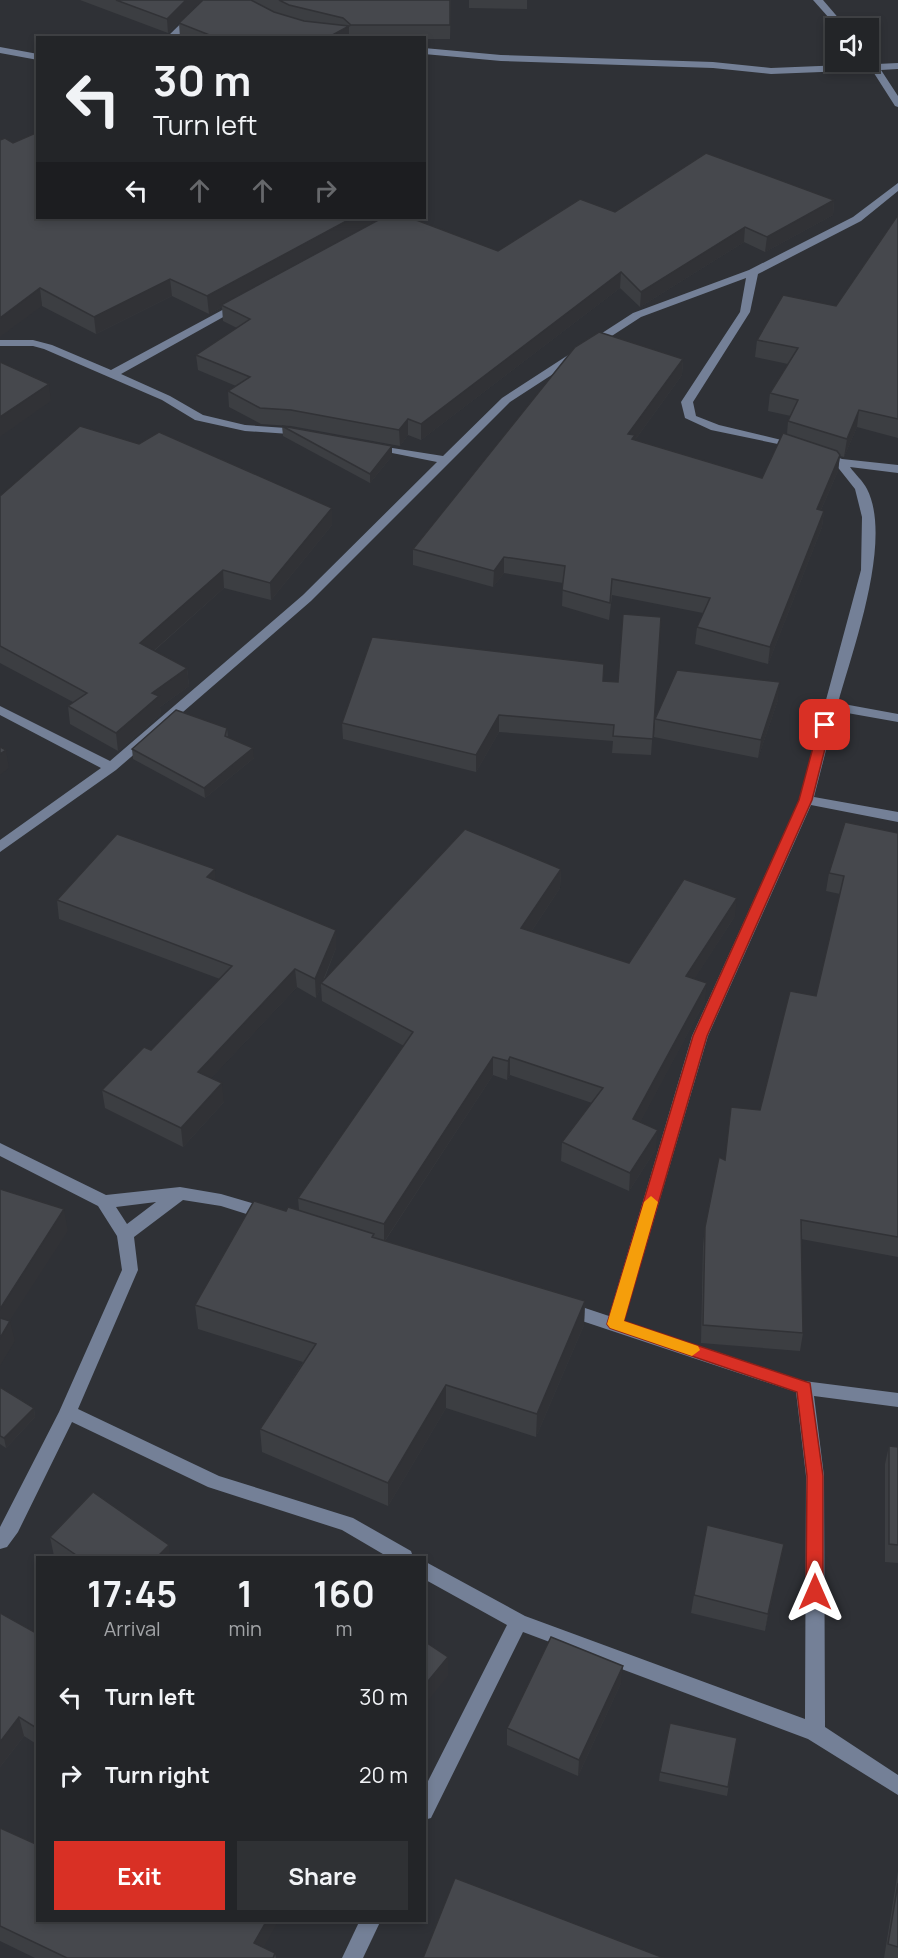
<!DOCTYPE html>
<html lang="en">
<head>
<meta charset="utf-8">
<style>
	:root { --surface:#232528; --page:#2f3134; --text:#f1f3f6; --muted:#a3a5a8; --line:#404245; --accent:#d93025 }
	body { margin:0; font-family:Manrope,sans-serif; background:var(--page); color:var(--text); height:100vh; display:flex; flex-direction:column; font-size:22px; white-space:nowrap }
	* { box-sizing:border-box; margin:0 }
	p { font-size:20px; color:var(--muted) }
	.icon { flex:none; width:33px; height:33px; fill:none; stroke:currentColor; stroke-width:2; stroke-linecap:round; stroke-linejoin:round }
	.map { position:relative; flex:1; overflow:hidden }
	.drawer { position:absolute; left:36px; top:1556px; width:390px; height:366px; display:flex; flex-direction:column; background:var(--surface); border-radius:0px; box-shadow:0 3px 9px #0003,0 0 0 2px var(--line) }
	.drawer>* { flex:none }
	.top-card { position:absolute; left:36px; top:36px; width:390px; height:183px; border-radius:0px; box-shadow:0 3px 9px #0003,0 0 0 2px var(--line); background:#232528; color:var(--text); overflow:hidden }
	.controls { position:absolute; left:825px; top:18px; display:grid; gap:12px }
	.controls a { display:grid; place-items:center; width:54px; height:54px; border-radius:0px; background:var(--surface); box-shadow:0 3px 9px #0003,0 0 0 2px var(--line); font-size:30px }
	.pin { position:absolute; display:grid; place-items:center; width:51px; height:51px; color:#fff; margin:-26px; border-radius:12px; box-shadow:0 3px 9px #0006 }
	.me { position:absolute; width:66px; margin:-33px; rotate:0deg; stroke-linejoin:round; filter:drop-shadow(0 0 4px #0008) }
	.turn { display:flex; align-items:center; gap:21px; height:126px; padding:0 18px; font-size:27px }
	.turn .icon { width:78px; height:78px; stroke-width:2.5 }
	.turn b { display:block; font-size:42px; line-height:51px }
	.lanes { display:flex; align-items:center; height:57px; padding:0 18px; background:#0003; justify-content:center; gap:30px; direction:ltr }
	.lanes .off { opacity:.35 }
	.eta { display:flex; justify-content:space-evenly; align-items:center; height:102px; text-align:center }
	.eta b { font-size:36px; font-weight:700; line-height:42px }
	.action { display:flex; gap:12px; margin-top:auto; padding:12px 18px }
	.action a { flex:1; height:69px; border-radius:0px; background:var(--accent); color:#fff; font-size:24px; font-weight:700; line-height:69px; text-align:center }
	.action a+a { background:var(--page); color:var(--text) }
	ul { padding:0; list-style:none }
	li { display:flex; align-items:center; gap:18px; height:78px; padding:0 18px }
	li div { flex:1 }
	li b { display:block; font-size:22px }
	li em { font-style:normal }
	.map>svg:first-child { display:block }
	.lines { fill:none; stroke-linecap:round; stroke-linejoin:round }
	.minor { fill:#748097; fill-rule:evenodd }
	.wall { fill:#3c3e42 }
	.shaded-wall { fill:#313236 }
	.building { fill:#46484d; stroke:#313236; stroke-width:1.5 }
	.route { fill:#d93025; stroke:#8d1f18; stroke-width:1.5 }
	.slow { fill:#f59e0b }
</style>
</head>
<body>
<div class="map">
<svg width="898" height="1958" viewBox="0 0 898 1958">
	<rect width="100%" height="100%" fill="#2f3136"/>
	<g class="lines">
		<!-- minor -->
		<g class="minor">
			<polygon points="205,0 215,0 176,38 166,38"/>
			<polygon points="813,0 823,0 847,28 838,28"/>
			<polygon points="0,47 38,54 38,60 0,53"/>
			<polygon points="424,48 501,55 713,62 771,68 868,64 869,61 872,60 877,64 898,63 898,69 881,70 898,96 898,107 895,106 872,70 771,74 713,68 501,61 424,54"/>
			<polygon points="898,183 898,191 861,221 758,274 750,312 693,402 696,416 719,425 802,445 802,449 711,430 685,418 681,402 740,312 746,278 641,317 510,402 311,601 116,770 0,852 0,840 101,768 0,715 0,706 110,761 303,595 437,462 367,448 367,444 443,456 502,398 633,313 749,270 853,217"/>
			<polygon points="239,301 244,304 243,306 121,374 170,396 203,415 245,425 300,429 304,431 304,435 245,431 195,420 162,400 44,349 33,346 0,346 0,340 33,340 52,345 111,370"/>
			<path d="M 821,451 L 842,459 L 898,465 L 898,473 L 850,467 C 855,474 863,481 867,489 C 893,540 853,649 838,703 L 898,714 L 898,722 L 836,711 L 814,797 L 898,812 L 898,822 L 811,805 L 708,1036 L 624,1321 L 804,1381 L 898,1393 L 898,1407 L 814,1396 L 824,1476 L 825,1727 L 898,1775 L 898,1795 L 808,1739 L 523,1632 L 431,1818 L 424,1820 L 424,1789 L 507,1625 L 424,1579 L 424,1561 L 525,1616 L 805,1719 L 806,1476 L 796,1392 L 561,1314 L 558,1309 L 561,1304 L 567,1302 L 609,1316 L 692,1036 L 799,800 L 861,570 L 862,517 L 855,489 L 836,465 L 817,458 L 817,452 Z"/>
			<path d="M 0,1143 L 106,1195 L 180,1187 L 221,1194 L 275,1210 L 277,1215 L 275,1220 L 269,1221 L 221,1206 L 183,1200 L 134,1237 L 138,1270 L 78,1409 L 219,1476 L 353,1518 L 411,1551 L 413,1557 L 388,1557 L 342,1530 L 208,1487 L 72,1422 L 18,1532 L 7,1547 L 0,1549 L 0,1527 L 59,1412 L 122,1270 L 117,1236 L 98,1206 L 0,1156 ZM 156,1202 L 127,1224 L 116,1207 Z"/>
			<polygon points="360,1920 381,1920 363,1958 342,1958"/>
		</g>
	</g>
	<!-- wall -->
	<g class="wall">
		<polygon points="80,0 202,0 168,33"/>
		<polygon points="203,0 451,0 450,39 424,39 424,38 349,37 180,38 179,23"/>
		<polygon points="469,0 527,0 527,9 469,8"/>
		<polygon points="13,143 498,251 615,212 834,200 833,215 765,252 744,242 640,307 620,288 421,440 408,435 400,446 291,426 261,424 229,407 228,391 236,386 198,370 196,355 237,328 223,321 222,307 209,314 172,296 96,334 42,306"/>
		<polygon points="898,215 898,438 857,427 844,457 840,456 838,471 821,510 824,511 822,527 768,664 695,644 697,627 703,613 612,595 609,620 562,606 563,583 504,573 493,587 413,565 413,549 683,359 682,375 635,440 762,478 787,434 788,421 791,416 768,411 770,393 788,364 755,357 757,340 836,306"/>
		<polygon points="282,426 392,446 392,456 370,483 283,436"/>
		<polygon points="0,496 332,525 271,600 224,588 154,651 187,668 189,686 160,707 161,714 118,751 70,724 68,706 73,702 0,663"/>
		<polygon points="661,617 651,755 612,753 613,741 499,732 476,772 343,739 342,723 603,681 618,682"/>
		<polygon points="778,700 758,758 654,737 655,719"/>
		<polygon points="227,728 228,737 254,758 205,798 133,759 132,749"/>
		<polygon points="898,833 898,1257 801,1239 803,1333 800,1351 701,1343 703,1246 705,1227 760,1110 816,996 840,894 826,891 829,873"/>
		<polygon points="561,869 560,888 531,932 629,963 735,916 694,979 705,1001 640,1122 656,1149 629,1191 561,1161 562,1142 592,1103 510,1075 507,1080 493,1075 385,1241 585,1301 584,1325 536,1437 446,1408 388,1506 262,1452 260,1429 303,1362 198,1329 195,1305 286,1211 299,1210 298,1198 404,1046 322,1001 321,986 316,998 297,987 211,1078 224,1102 183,1147 105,1108 102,1090 151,1050 220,979 59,919 57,900 216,881 336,948 324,980"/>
		<polygon points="0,1387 34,1408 35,1417 6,1448 0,1444"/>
		<polygon points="889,1446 898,1447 898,1563 885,1562 885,1464"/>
		<polygon points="50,1537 170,1557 55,1557 54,1556"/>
		<polygon points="784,1544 765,1631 691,1613 694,1595"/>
		<polygon points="0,1613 38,1634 38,1745 24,1736 0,1767"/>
		<polygon points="621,1683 578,1776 507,1745 507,1728"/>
		<polygon points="737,1738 727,1796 659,1781 660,1772"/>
		<polygon points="0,1828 38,1920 264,1948 275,1953 276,1958 35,1958 0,1941"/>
		<polygon points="898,1871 898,1958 884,1958"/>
	</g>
	<!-- shaded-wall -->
	<g class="shaded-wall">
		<polygon points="186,0 202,0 168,33 167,19"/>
		<polygon points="349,26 349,38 327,38"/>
		<polygon points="834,200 833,215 765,252 767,237"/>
		<polygon points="352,218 374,218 371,224 221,305 222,307 209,314 207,296"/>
		<polygon points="745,227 744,242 640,307 641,292"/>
		<polygon points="621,272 620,288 421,440 421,424"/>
		<polygon points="170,279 172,296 96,334 94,317"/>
		<polygon points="40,288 42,306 0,337 0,318"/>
		<polygon points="683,359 682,375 635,440 634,451 628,434"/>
		<polygon points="49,384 51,401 0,437 0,417"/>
		<polygon points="859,410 857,427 844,457 847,439"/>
		<polygon points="408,419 408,435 400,446 399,430"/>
		<polygon points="392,446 392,456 370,483 370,474"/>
		<polygon points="840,455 838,471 814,526 817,509"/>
		<polygon points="332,508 332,525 271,600 270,583"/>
		<polygon points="824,511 822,527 768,664 770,647"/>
		<polygon points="504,557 504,573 493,587 494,571"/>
		<polygon points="223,570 224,588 142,661 140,643"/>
		<polygon points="187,668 189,686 160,707 161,714 118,751 116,733 152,693"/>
		<polygon points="780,682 778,700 758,758 761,740"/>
		<polygon points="499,715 499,732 476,772 476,755"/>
		<polygon points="253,748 254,758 205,798 204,788"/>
		<polygon points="6,750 9,768 0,775 0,754"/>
		<polygon points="215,869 216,887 207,877"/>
		<polygon points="561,869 560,888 521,947 521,928"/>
		<polygon points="737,898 735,916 684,995 686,976"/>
		<polygon points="336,930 336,948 322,983 321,983 321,986 316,998 315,979"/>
		<polygon points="295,969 297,987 200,1090 198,1072"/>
		<polygon points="707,983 705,1001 632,1138 633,1119"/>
		<polygon points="493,1057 493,1075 384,1242 384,1224"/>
		<polygon points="510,1057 510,1075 507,1080 508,1061"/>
		<polygon points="222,1083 224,1102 183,1147 181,1128"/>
		<polygon points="658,1130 656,1149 629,1191 630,1173"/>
		<polygon points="64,1209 68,1231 0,1336 0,1309"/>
		<polygon points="585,1301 584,1325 536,1437 537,1414"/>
		<polygon points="10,1321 15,1341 0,1366 0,1338"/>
		<polygon points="446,1385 446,1408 388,1506 388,1483"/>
		<polygon points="34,1408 35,1417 6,1448 4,1438"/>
		<polygon points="784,1544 781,1562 765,1631 768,1614"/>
		<polygon points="169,1545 170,1557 160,1557 160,1554"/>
		<polygon points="448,1657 448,1676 424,1706 424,1686"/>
		<polygon points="623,1666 621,1683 578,1776 579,1760"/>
		<polygon points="19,1717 24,1736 0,1767 0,1742"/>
		<polygon points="267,1920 279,1920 258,1958 254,1943"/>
	</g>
	<!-- building -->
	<g class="building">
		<polygon points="116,0 186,0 167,19"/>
		<polygon points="203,0 251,0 274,12 304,21 349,26 327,38 217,38 179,23"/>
		<polygon points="279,0 450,0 450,25 351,25 343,18 289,5"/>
		<polygon points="38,132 38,218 352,218 207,296 170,279 94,317 40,288 0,318 0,140 5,138 13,143"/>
		<polygon points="706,153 834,200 767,237 745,227 641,292 621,272 421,424 408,419 399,430 291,410 260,408 228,391 250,377 196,355 250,319 221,305 382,218 411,218 498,251 580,199 615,212"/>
		<polygon points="898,215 898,419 859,410 847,439 788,421 798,400 770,393 798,348 757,340 783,295 836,306"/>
		<polygon points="599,332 683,359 628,434 635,435 632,439 762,478 783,433 837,451 840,455 817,509 824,511 770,647 697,627 710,598 612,579 610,603 562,590 565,566 504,557 494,571 413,549 575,347"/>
		<polygon points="0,362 49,384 0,417"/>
		<polygon points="80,426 139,444 159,432 332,508 270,583 223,570 140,643 187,668 152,693 159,696 116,733 68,706 87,693 0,646 0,496"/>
		<polygon points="282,426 392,446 370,474"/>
		<polygon points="623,614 661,617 653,739 613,736 614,725 499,715 476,755 342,723 372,637 604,664 603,681 618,682"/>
		<polygon points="677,670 780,682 761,740 655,719"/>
		<polygon points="176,710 227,728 225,736 253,748 204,788 132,749"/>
		<polygon points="0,747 6,750 0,754"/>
		<polygon points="845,822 898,833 898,1237 801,1220 803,1333 703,1325 705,1227 719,1157 725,1160 731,1107 760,1110 790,991 816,996 844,876 829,873"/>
		<polygon points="465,829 561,869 521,928 629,963 684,879 737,898 686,976 707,983 633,1119 658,1130 630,1173 562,1142 603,1088 510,1057 508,1061 493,1057 384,1224 298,1198 413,1032 321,983"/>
		<polygon points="117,834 215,869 207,877 336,930 315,979 295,969 198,1072 222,1083 181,1128 102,1090 144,1047 151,1050 232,966 57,900"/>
		<polygon points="0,1189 64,1209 0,1309"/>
		<polygon points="254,1201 286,1211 288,1207 374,1234 372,1237 585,1301 537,1414 446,1385 388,1483 260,1429 316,1344 195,1305"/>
		<polygon points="0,1318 10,1321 0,1338"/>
		<polygon points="0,1387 34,1408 4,1438 0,1436"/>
		<polygon points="889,1446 898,1447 898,1545 889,1544"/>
		<polygon points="93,1492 169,1545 160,1554 165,1557 79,1557 50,1537"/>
		<polygon points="707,1525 784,1544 768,1614 694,1595"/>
		<polygon points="0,1613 38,1634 38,1729 19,1717 0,1742"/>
		<polygon points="551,1637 623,1666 579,1760 507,1728"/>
		<polygon points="424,1641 448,1657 424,1686"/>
		<polygon points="670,1723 737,1738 728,1787 660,1772"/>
		<polygon points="0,1828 38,1845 38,1920 267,1920 254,1943 275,1953 273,1958 67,1958 0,1926"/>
		<polygon points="455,1878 664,1958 423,1958"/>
		<polygon points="898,1883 898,1947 888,1944"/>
	</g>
	<!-- route -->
	<polygon class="route" points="825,721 831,725 812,800 707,1036 624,1321 810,1383 823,1476 823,1592 821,1598 815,1600 809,1598 806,1592 807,1476 797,1392 610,1328 607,1324 693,1036 799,800 819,725"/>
	<!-- slow -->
	<polygon class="slow" points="651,1196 658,1202 624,1321 698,1346 700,1350 692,1356 610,1328 607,1324 644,1202"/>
</svg>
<div class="controls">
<a><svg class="icon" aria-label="sound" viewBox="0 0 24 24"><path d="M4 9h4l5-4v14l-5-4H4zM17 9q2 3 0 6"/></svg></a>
</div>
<div class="pin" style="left:825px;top:725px;background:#d93025"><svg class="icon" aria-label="arrive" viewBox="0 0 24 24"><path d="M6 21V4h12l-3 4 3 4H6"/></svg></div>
<svg class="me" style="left:815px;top:1592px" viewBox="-20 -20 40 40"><path d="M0-17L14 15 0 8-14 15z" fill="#d93025" stroke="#fff" stroke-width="4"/></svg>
<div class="top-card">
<div class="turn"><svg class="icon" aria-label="left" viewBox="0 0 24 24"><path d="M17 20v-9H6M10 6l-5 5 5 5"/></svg><div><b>30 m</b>Turn left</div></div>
<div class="lanes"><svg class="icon" aria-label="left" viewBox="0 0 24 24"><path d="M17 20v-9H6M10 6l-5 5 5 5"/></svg><svg class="icon off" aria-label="ahead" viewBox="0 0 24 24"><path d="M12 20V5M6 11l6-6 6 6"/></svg><svg class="icon off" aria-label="ahead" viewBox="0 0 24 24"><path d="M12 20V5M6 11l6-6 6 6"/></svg><svg class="icon off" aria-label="right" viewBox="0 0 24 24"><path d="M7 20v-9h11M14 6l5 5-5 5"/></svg></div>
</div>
<section class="drawer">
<div class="eta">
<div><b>17:45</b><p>Arrival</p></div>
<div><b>1</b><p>min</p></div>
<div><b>160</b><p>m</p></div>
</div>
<ul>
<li><svg class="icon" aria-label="left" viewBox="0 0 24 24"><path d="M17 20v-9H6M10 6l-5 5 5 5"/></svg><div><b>Turn left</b></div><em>30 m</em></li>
<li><svg class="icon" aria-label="right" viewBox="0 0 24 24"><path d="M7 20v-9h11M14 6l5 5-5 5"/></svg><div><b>Turn right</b></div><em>20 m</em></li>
</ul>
<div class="action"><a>Exit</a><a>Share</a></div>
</section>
</div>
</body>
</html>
